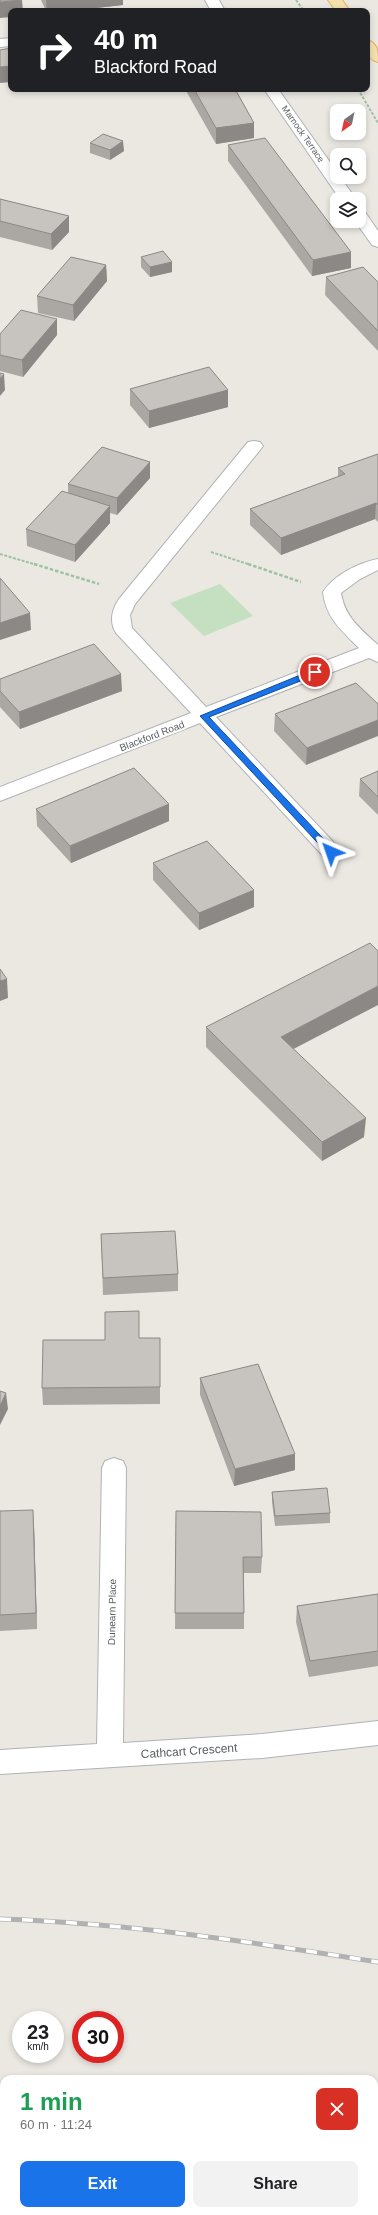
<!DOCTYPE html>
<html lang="en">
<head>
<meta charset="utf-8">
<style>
	:root { --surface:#fff; --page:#f2f2f2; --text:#202124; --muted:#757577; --accent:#1a73e8 }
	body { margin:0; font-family:Arial,sans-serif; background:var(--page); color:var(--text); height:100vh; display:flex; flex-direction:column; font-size:15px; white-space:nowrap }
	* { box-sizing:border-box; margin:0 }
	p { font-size:13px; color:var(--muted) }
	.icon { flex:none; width:22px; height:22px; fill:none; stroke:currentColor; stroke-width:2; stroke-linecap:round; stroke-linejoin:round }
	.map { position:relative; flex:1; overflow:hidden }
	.details { position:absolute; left:0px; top:2075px; width:378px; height:140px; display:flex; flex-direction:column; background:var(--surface); border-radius:12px 12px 0 0; box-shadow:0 2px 6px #0003 }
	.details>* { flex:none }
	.banner { position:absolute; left:8px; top:8px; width:362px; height:84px; border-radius:8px; box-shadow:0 2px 6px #0003; background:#202124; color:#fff; overflow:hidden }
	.needle { width:26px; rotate:213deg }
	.fabs { position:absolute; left:330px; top:104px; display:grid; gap:8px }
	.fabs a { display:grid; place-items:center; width:36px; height:36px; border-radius:8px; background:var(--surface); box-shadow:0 2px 6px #0003; font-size:20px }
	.speed { position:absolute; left:12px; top:2011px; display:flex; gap:8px; font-size:20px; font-weight:700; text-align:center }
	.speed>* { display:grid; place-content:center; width:52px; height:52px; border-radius:50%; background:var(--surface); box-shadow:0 2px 6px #0003; line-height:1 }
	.speed small { font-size:10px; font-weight:400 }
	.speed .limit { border:6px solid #d22; background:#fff; color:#111 }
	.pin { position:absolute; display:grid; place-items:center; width:34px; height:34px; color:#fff; margin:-17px; border:2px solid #fff; border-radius:50%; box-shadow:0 1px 4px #0007 }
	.me { position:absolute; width:44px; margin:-22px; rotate:317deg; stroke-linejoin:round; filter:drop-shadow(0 0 3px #0008) }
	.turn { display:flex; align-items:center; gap:14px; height:84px; padding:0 20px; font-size:18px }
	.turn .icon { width:52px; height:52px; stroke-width:2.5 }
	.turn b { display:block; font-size:28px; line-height:34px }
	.round { display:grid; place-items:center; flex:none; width:42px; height:42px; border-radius:8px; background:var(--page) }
	.overview { display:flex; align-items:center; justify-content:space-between; height:68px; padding:0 20px }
	h1 { font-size:24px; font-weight:700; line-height:30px; color:#1e9e55 }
	.cta { display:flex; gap:8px; margin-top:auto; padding:8px 20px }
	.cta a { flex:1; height:46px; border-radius:8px; background:var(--accent); color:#fff; font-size:16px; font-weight:700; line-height:46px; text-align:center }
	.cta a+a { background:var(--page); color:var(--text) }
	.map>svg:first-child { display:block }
	.green { fill:#c4e0c1 }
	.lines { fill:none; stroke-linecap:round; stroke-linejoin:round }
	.minor-casing { stroke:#afb3b6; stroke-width:2 }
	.primary-casing { stroke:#e0af66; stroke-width:2 }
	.path-far1 { stroke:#9cc2a2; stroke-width:2; stroke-dasharray:3 1.5; stroke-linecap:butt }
	.path { stroke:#9cc2a2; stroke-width:2.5; stroke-dasharray:3.5 2; stroke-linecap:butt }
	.minor { fill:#fff; fill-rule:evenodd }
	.primary { fill:#f5e1ad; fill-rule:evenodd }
	.rail-casing { stroke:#b0b1b1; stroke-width:5 }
	.rail { stroke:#fff; stroke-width:3.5; stroke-dasharray:11; stroke-linecap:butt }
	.wall { fill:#aba8a3 }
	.shaded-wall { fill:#8b8885 }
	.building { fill:#c7c3be; stroke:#8b8885 }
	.route { fill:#1a73e8; stroke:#114b97 }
	.labels { text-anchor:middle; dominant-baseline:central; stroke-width:4; stroke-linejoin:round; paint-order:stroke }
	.far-street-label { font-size:9px; fill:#5a5e61; stroke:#fff }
	.street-label { font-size:10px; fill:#5a5e61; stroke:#fff }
	.near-street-label { font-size:12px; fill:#5a5e61; stroke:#fff }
</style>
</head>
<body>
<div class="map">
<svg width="378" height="2215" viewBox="0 0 378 2215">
	<rect width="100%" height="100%" fill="#ebe8e2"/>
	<!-- green -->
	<g class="green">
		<polygon points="220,584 253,616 204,636 170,603"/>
		<polygon points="0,2104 4,2104 4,2211 374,2211 374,2148 378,2149 378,2215 0,2215"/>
	</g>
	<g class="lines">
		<defs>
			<g id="minor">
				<polygon points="205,0 219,0 225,11 211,11"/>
				<polygon points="11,38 11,46 0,47 0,39"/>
				<polygon points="264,89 278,89 337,172 337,177 340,177 356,199 340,199"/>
				<polygon points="359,210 365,212 378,231 378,247 372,245 355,221 359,221"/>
				<path d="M 254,441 L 260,442 L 263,446 L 260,450 L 135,604 L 130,615 L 132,628 L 206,707 L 359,648 C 341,630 326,618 323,592 C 334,575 358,563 378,559 L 378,570 L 360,579 L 341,593 C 345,618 361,629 378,645 L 378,662 L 369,658 L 216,717 L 338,847 L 341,852 L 338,857 L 331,859 L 324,857 L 200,723 L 0,801 L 0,787 L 191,713 L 116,633 C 109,622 112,609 119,599 L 248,442 Z"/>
				<polygon points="114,1458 123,1461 126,1468 123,1743 262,1734 378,1721 378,1745 262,1758 0,1774 0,1750 97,1744 102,1468 105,1461"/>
			</g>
			<g id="primary">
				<polygon points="328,0 342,0 350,11 336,11"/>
				<path d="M 367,40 C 378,43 378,52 378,62 C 366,59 367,50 367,40 Z"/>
			</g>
		</defs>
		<!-- minor casing -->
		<use href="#minor" class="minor-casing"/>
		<!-- primary casing -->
		<use href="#primary" class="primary-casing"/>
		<!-- path-far1 -->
		<g class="path-far1">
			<polyline points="296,0 304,11"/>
			<polyline points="358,89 378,123"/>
			<polyline points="211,552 251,565"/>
			<polyline points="0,554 37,565"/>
		</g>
		<!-- path -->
		<g class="path">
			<polyline points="34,564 99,584"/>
			<polyline points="248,564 301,582"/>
		</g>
		<!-- minor -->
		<use href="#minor" class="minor"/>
		<!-- primary -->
		<use href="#primary" class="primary"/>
		<defs>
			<path id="rail" d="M 0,1919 C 127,1923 252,1942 378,1962"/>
		</defs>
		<!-- rail casing -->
		<use href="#rail" class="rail-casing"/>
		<!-- rail -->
		<use href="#rail" class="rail"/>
	</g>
	<!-- wall -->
	<g class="wall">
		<polygon points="41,0 123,0 123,5 69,11 46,11"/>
		<polygon points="185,89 235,89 254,123 254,138 216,144"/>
		<polygon points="90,143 124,151 110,160 90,153"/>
		<polygon points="228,145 351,252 351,268 312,276 228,161"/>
		<polygon points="0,199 69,216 69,232 52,250 0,237"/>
		<polygon points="141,257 172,262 172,272 150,277 141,267"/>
		<polygon points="106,265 107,281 74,321 38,313 37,296"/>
		<polygon points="326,277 378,282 378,351 325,295"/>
		<polygon points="57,319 57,335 23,377 0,371 0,334"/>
		<polygon points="130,389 228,390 228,407 149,428 130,405"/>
		<polygon points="378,454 378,522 375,519 281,555 250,525 250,509 338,477 338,468"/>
		<polygon points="150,478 117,515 110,513 110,523 75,562 27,546 26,529 68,494 68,484"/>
		<polygon points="0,679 122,691 20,729 0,707"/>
		<polygon points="356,683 306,765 274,731 275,714"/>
		<polygon points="378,771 378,815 359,796 360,779"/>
		<polygon points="36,809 169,821 71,863 37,826"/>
		<polygon points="153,863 254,890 254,907 199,930 153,880"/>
		<polygon points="206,1027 294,1049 364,1137 322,1161 206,1047"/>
		<polygon points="101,1234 178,1274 178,1291 103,1295"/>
		<polygon points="139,1338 160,1338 160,1404 43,1405 42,1388 105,1340"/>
		<polygon points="200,1378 295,1454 295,1470 234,1486 200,1395"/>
		<polygon points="272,1492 330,1513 330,1523 275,1526 272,1502"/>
		<polygon points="0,1511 34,1526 37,1629 0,1631"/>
		<polygon points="176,1511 262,1557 261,1573 244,1573 244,1629 175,1629"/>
		<polygon points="378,1594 378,1666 309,1677 296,1622 297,1606"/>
	</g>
	<!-- shaded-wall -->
	<g class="shaded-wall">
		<polygon points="22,0 23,11 11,11 11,17 0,18 0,2"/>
		<polygon points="46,0 123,0 123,5 69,11 47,11"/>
		<polygon points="11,66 11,82 0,83 0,67"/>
		<polygon points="254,123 254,138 216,144 216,128"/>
		<polygon points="123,141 124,151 110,160 110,150"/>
		<polygon points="69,216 69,232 52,250 51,234"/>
		<polygon points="351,252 351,268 312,276 313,260"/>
		<polygon points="172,262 172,272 150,277 150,267"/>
		<polygon points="106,265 107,281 74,321 73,305"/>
		<polygon points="57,319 57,335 23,377 22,360"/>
		<polygon points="4,374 5,390 0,396 0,379"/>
		<polygon points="228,390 228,407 149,428 149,411"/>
		<polygon points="150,462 150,478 117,515 117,498"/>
		<polygon points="376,503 375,519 281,555 281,538"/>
		<polygon points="110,506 110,523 75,562 75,545"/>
		<polygon points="30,613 31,630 0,640 0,623"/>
		<polygon points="121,674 122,691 20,729 19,712"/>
		<polygon points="378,720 378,736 306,765 307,748"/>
		<polygon points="169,804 169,821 71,863 70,846"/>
		<polygon points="254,890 254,907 199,930 199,913"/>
		<polygon points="7,979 8,998 0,1001 0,981"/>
		<polygon points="378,986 378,1005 280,1056 281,1037"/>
		<polygon points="366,1118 364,1137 322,1161 322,1142"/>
		<polygon points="6,1393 8,1409 0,1425 0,1406"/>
		<polygon points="295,1454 295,1470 234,1486 235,1469"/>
		<polygon points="33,1510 34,1526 37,1629 36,1613"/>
	</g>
	<!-- building -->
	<g class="building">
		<polygon points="0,0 22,0 0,2"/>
		<polygon points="11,48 11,66 0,67 0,50"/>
		<polygon points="194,89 235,89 254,123 216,128"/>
		<polygon points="103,134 123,141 110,150 90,143"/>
		<polygon points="265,138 351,252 313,260 228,145"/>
		<polygon points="0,199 69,216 51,234 0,221"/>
		<polygon points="163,251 172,262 150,267 141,257"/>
		<polygon points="71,257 106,265 73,305 37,296"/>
		<polygon points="363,267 378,282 378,331 326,277"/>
		<polygon points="21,310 57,319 22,360 0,355 0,334"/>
		<polygon points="209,367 228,390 149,411 130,389"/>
		<polygon points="0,373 4,374 0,379"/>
		<polygon points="102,447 150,462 117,498 68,484"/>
		<polygon points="378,454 378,505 376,503 281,538 250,509 345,474 338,468"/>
		<polygon points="62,491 110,506 75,545 26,529"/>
		<polygon points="0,578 30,613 0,623"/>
		<polygon points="94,644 121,674 19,712 0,691 0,679"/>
		<polygon points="356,683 378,704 378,720 307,748 275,714"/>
		<polygon points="134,768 169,804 70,846 36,809"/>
		<polygon points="378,771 378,797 360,779"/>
		<polygon points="207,841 254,890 199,913 153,863"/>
		<polygon points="370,943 378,951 378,986 281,1037 366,1118 322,1142 206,1027"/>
		<polygon points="0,969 7,979 0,981"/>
		<polygon points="175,1231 178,1274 103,1278 101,1234"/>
		<polygon points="139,1311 139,1338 160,1338 160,1387 42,1388 43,1340 105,1340 105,1312"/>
		<polygon points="258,1364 295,1454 235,1469 200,1378"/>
		<polygon points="0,1391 6,1393 0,1406"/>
		<polygon points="327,1488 330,1513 275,1516 272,1492"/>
		<polygon points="33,1510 36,1613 0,1615 0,1511"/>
		<polygon points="176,1511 261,1512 262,1557 243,1557 244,1613 175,1613"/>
		<polygon points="378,1594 378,1651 310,1661 297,1606"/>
	</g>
	<!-- route -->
	<polygon class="route" points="315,669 319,672 318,674 209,717 334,850 334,854 328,854 200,716"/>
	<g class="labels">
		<!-- far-street labels -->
		<g class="far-street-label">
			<text transform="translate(303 134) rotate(55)">Marnock Terrace</text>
		</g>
		<!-- street labels -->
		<g class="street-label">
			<text transform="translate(152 736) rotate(-21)">Blackford Road</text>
			<text transform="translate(112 1612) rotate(-89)">Dunearn Place</text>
		</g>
		<!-- near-street labels -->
		<g class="near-street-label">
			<text transform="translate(189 1751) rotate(-4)">Cathcart Crescent</text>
		</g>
	</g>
</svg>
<div class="fabs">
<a><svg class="needle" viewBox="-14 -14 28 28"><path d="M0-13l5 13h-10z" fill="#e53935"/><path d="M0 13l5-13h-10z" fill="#757577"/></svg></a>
<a><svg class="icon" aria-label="search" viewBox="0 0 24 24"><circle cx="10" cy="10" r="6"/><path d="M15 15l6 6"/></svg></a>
<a><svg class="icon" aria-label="layers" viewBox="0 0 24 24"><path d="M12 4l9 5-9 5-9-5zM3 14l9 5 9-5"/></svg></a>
</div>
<div class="speed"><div>23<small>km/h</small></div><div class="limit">30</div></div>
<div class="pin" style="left:315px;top:672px;background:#d93025"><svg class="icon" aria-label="arrive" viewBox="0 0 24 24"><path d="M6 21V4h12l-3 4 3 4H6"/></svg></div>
<svg class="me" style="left:331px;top:852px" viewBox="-20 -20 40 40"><path d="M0-17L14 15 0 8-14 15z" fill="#1a73e8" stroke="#fff" stroke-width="4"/></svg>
<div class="banner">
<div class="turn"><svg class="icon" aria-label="right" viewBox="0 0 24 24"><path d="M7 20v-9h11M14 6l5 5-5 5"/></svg><div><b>40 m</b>Blackford Road</div></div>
</div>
<section class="details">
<div class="overview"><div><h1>1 min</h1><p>60 m · 11:24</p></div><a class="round" style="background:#d93025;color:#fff"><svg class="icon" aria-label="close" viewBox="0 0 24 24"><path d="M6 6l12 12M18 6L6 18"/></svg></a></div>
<div class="cta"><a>Exit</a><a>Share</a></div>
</section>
</div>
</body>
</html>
